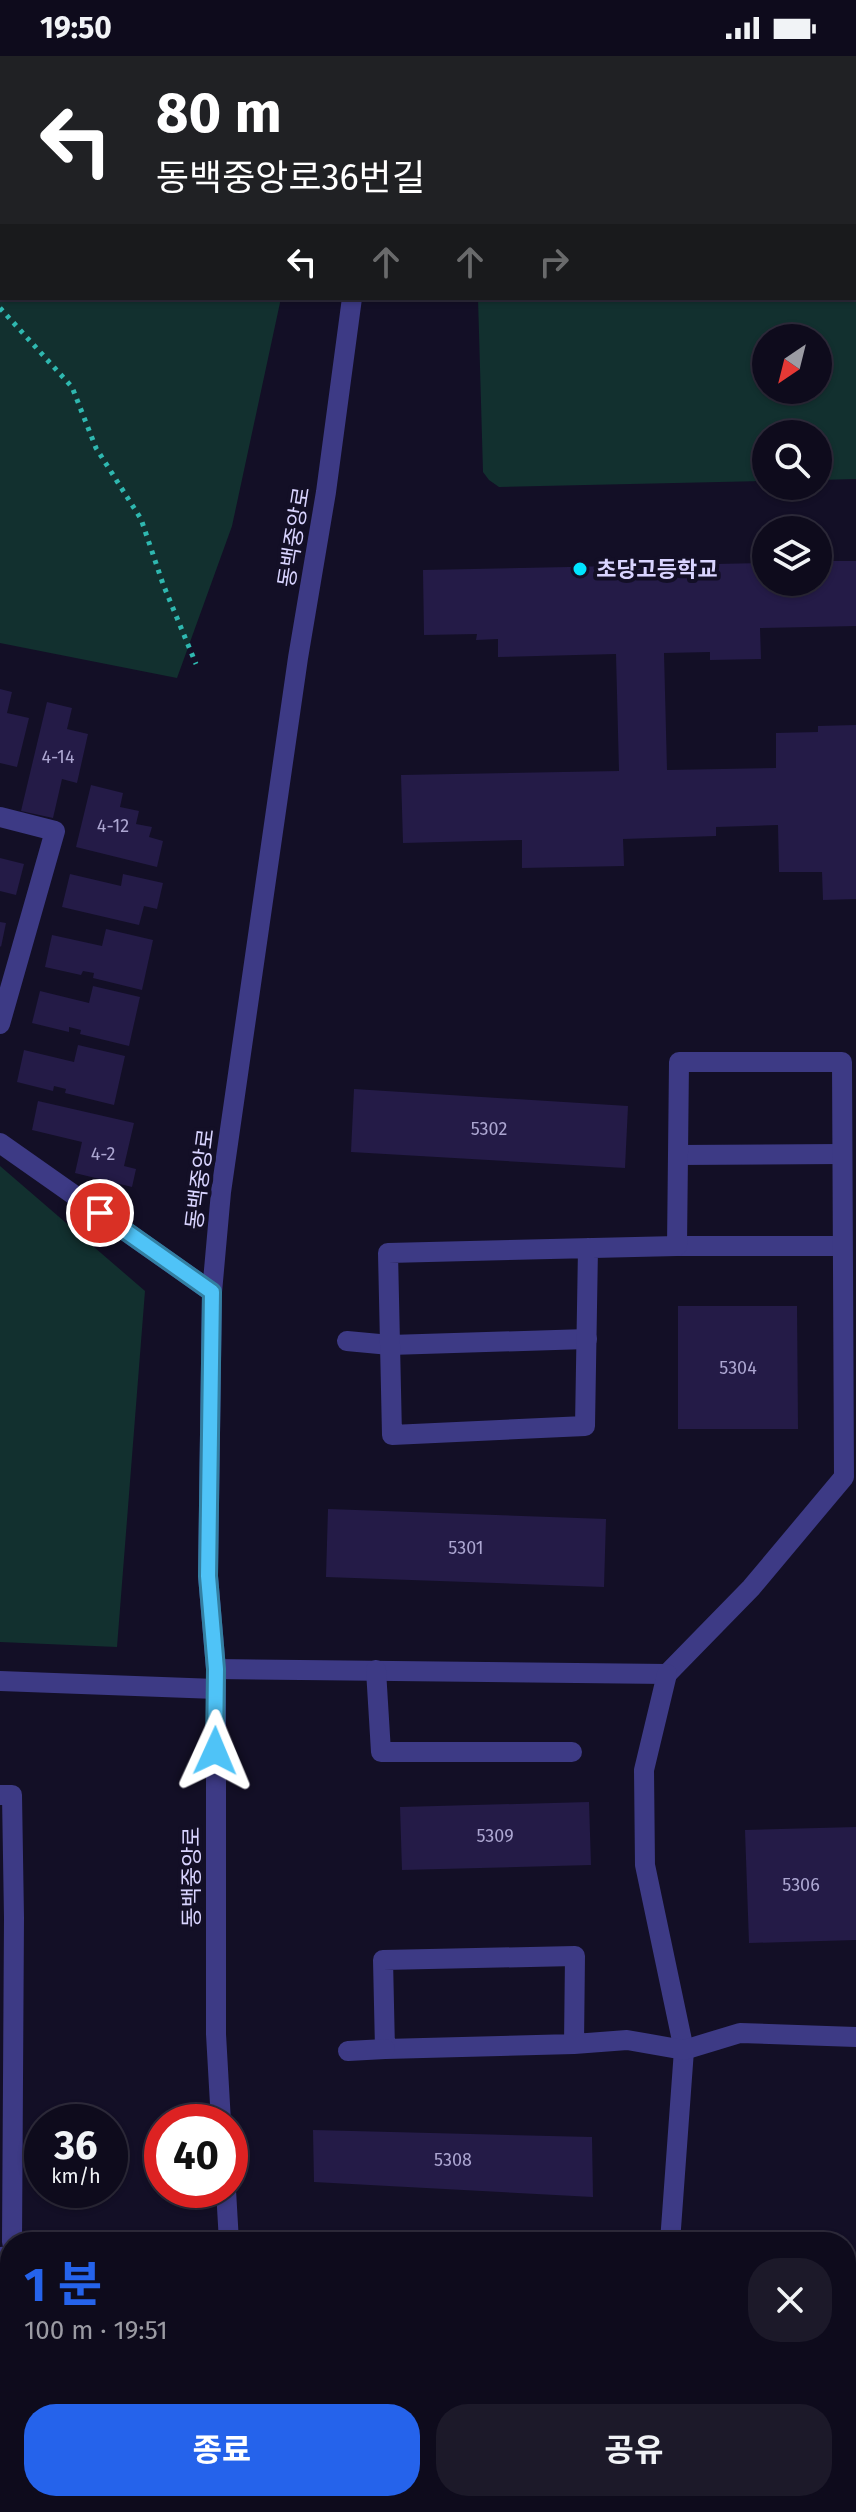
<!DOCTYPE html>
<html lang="ko">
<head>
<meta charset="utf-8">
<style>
	:root { --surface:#0e0b1c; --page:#1c1929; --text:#f1f3f6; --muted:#9b9ba3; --line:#2e2b3b; --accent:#2563eb }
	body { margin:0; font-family:"Fira Sans","Noto Sans KR",sans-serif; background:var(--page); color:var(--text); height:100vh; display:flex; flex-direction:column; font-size:30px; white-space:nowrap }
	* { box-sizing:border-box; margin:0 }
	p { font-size:26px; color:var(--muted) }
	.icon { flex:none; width:44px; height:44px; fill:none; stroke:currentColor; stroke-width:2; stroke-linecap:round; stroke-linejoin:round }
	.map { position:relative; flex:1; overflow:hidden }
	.sheet { position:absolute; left:0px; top:2176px; width:856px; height:280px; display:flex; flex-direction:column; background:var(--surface); border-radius:32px 32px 0 0; box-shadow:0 2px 6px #0004,0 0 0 2px var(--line) }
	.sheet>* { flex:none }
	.guide { position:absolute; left:0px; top:0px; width:856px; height:244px; box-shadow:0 2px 6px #0004,0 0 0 2px var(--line); background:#202124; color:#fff; overflow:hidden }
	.needle { width:52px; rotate:215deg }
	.buttons { position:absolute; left:752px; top:268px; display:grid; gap:16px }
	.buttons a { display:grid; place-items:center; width:80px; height:80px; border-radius:50%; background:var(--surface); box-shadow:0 2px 6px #0004,0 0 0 2px var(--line); font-size:40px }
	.speed { position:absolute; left:24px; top:2048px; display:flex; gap:16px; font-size:40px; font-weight:700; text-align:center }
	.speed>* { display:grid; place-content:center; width:104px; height:104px; border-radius:50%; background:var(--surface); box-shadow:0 2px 6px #0004,0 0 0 2px var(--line); line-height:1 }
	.speed small { font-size:20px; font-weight:400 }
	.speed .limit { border:12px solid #d22; background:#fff; color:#111 }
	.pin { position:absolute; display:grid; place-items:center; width:68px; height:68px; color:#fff; margin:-34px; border:4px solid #fff; border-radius:50%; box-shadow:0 2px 8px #0007 }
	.me { position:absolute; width:88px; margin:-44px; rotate:1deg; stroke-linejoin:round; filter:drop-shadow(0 0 6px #0008) }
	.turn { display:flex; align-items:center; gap:28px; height:168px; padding:0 24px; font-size:36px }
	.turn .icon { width:104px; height:104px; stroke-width:2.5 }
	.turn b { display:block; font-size:56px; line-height:68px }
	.lanes { display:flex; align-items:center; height:76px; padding:0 24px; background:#0003; justify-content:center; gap:40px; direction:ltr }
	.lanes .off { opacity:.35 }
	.round { display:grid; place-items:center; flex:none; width:84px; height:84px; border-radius:32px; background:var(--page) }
	.head { display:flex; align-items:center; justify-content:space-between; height:136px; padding:0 24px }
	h1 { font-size:48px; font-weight:700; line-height:60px; color:var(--accent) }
	.primary-button { display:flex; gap:16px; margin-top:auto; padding:16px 24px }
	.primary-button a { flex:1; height:92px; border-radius:32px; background:var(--accent); color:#fff; font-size:32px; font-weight:700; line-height:92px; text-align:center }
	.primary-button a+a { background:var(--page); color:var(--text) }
	.status { display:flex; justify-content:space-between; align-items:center; height:56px; padding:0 40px; background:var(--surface); direction:ltr }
	.status svg { height:22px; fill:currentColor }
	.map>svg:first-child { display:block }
	.green { fill:#12302f; fill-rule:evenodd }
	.building { fill:#241b47 }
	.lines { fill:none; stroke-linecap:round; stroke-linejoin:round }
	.path { stroke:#2fb8b0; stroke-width:5; stroke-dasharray:4 6; stroke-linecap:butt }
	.minor { stroke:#3d3a85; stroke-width:20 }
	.route-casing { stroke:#337fa1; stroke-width:20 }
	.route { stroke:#4fc3f7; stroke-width:14 }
	.poi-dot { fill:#00e5ff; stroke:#130f26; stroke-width:3 }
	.labels { text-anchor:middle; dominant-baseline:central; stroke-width:8; stroke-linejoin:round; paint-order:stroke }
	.number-label { font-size:18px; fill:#aca6d1 }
	.street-label { font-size:22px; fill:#d9d4ff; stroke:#130f26 }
	.poi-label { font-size:22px; font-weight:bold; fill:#d9d4ff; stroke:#130f26; text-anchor:start }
</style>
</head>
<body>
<div class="status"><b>19:50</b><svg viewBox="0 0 49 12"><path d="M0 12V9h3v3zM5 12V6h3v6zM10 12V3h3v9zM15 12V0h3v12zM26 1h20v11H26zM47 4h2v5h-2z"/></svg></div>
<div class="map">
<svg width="856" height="2456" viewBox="0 0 856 2456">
	<rect width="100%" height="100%" fill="#130f26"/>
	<!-- green -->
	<g class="green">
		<polygon points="0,0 320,0 2,2 2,242 281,242 232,470 177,622 0,587"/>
		<path d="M 856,194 L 856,423 L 818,424 L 818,378 L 766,378 L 766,425 L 499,431 L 489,424 L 483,416 L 478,242 L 854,242 ZM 766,282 L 818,282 L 818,334 L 766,334 Z"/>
		<polygon points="0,1110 145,1235 117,1591 0,1586"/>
	</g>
	<!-- building -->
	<g class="building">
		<polygon points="818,505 856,505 856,570 760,572 761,603 710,604 710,596 664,597 667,714 776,712 776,677 818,676 818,670 856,669 856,843 823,844 822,816 779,816 778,769 716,771 716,780 623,783 624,810 522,812 522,784 403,787 401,719 619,715 616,598 498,601 498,583 476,584 477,578 424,579 423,514 766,507 766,526 818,526"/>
		<polygon points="0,633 12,636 7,657 29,662 17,711 0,707"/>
		<polygon points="47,646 72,652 67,673 88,678 77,727 62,723 53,762 21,755"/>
		<polygon points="91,729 123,737 120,751 139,755 136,768 152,771 149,781 163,785 157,811 76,791"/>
		<polygon points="0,802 24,808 16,839 0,835"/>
		<polygon points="70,818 121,830 123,818 163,827 157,853 144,850 139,869 62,851"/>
		<polygon points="0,866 6,867 1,891 0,890"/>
		<polygon points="106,873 153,884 142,934 93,922 94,917 83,915 81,919 45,911 52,879 102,890"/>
		<polygon points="93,930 140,941 129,990 80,978 81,974 69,971 69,976 32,967 40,935 89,947"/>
		<polygon points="78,989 125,1000 114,1049 65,1037 66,1033 54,1030 53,1035 17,1026 24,994 74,1006"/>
		<polygon points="354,1033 628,1050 625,1112 351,1096"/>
		<polygon points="38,1045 134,1067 124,1110 136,1113 132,1131 75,1117 82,1086 32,1074"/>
		<polygon points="678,1250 797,1250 798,1373 678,1373"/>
		<polygon points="328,1453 606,1463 604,1531 326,1521"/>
		<polygon points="589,1746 591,1809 402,1814 400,1751"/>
		<polygon points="856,1771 856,1884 749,1887 745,1774"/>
		<polygon points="313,2074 592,2081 593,2141 314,2126"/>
		<polygon points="0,2345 10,2368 10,2375 0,2380"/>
		<polygon points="51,2447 143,2447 144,2456 52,2456"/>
	</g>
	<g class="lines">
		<!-- path -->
		<polyline class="path" points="0,252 72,331 96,392 141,463 163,528 196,608"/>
		<!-- minor -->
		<g class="minor">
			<polyline points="371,2 371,0"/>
			<polyline points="854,88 856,88"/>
			<polyline points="0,761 55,775 0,968"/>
			<polyline points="0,1087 212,1236"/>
			<polyline points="678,1099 842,1098"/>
			<polyline points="677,1190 842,1190"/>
			<polyline points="347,1285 390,1289 587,1283"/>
			<polyline points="216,1613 667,1618 751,1532 844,1421 842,1006 679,1006 677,1190 388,1197 392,1379 585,1370 588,1192"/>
			<polyline points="376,1614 381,1696 572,1696"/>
			<polyline points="667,1618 644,1714 645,1809 684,1994 670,2186"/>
			<polyline points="0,1625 216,1633"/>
			<polyline points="0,1739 12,1739 14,1862 12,2186"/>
			<polyline points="574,1988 575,1900 383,1904 385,1993 574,1988 627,1984 684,1994 740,1977 856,1981"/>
			<polyline points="348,1995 385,1993"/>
			<polyline points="221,2066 216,1978 216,1613 208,1520 212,1236 221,1136 298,602 326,436 352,242"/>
			<polyline points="226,2134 229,2186"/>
			<polyline points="0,2201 10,2200"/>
			<polyline points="846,2237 856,2236"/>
			<polyline points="0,2246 10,2246"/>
			<polyline points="0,2387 10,2382"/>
			<polyline points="18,2446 18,2456"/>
			<polyline points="246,2446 247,2456"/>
		</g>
	</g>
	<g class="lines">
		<defs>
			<polyline id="route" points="100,1157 212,1236 208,1520 216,1613 215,1695"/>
		</defs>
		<!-- route casing -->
		<use href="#route" class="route-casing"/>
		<!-- route -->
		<use href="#route" class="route"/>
	</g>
	<!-- markers -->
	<circle class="poi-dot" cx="580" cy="513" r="8"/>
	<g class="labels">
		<!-- number labels -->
		<g class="number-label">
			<text x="58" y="701">4-14</text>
			<text x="113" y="770">4-12</text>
			<text x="489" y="1073">5302</text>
			<text x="103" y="1098">4-2</text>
			<text x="738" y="1312">5304</text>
			<text x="466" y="1492">5301</text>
			<text x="495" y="1780">5309</text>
			<text x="801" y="1829">5306</text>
			<text x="453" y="2104">5308</text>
		</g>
		<!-- street labels -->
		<g class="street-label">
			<text transform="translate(294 481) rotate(-81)">동백중앙로</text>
			<text transform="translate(200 1123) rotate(-83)">동백중앙로</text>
			<text transform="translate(191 1821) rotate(-90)">동백중앙로</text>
		</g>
		<!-- poi labels -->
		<g class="poi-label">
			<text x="596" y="513">초당고등학교</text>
		</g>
	</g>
</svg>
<div class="buttons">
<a><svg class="needle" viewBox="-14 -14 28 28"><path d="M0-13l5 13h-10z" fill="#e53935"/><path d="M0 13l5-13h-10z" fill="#9b9ba3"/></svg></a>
<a><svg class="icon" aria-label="search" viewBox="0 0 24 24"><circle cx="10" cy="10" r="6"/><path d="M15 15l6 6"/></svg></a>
<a><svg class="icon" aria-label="layers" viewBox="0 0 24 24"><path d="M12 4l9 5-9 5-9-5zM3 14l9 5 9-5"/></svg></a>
</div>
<div class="speed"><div>36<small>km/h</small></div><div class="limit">40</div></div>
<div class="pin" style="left:100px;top:1157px;background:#d93025"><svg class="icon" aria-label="arrive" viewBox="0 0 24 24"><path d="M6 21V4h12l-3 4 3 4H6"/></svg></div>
<svg class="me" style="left:215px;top:1695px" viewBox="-20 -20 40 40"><path d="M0-17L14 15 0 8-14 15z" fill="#4fc3f7" stroke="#fff" stroke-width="4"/></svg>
<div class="guide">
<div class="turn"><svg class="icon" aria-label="left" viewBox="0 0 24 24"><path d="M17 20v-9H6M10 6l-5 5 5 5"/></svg><div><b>80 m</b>동백중앙로36번길</div></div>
<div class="lanes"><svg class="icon" aria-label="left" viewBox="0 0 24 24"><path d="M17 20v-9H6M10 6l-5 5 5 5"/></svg><svg class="icon off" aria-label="ahead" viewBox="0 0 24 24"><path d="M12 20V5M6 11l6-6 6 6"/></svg><svg class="icon off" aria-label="ahead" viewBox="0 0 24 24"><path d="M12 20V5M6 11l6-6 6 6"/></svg><svg class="icon off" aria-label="right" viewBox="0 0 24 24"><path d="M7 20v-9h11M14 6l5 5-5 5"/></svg></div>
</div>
<section class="sheet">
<div class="head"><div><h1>1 분</h1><p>100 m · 19:51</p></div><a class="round"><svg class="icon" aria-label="close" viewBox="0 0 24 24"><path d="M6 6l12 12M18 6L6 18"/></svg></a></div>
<div class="primary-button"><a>종료</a><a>공유</a></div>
</section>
</div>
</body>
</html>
